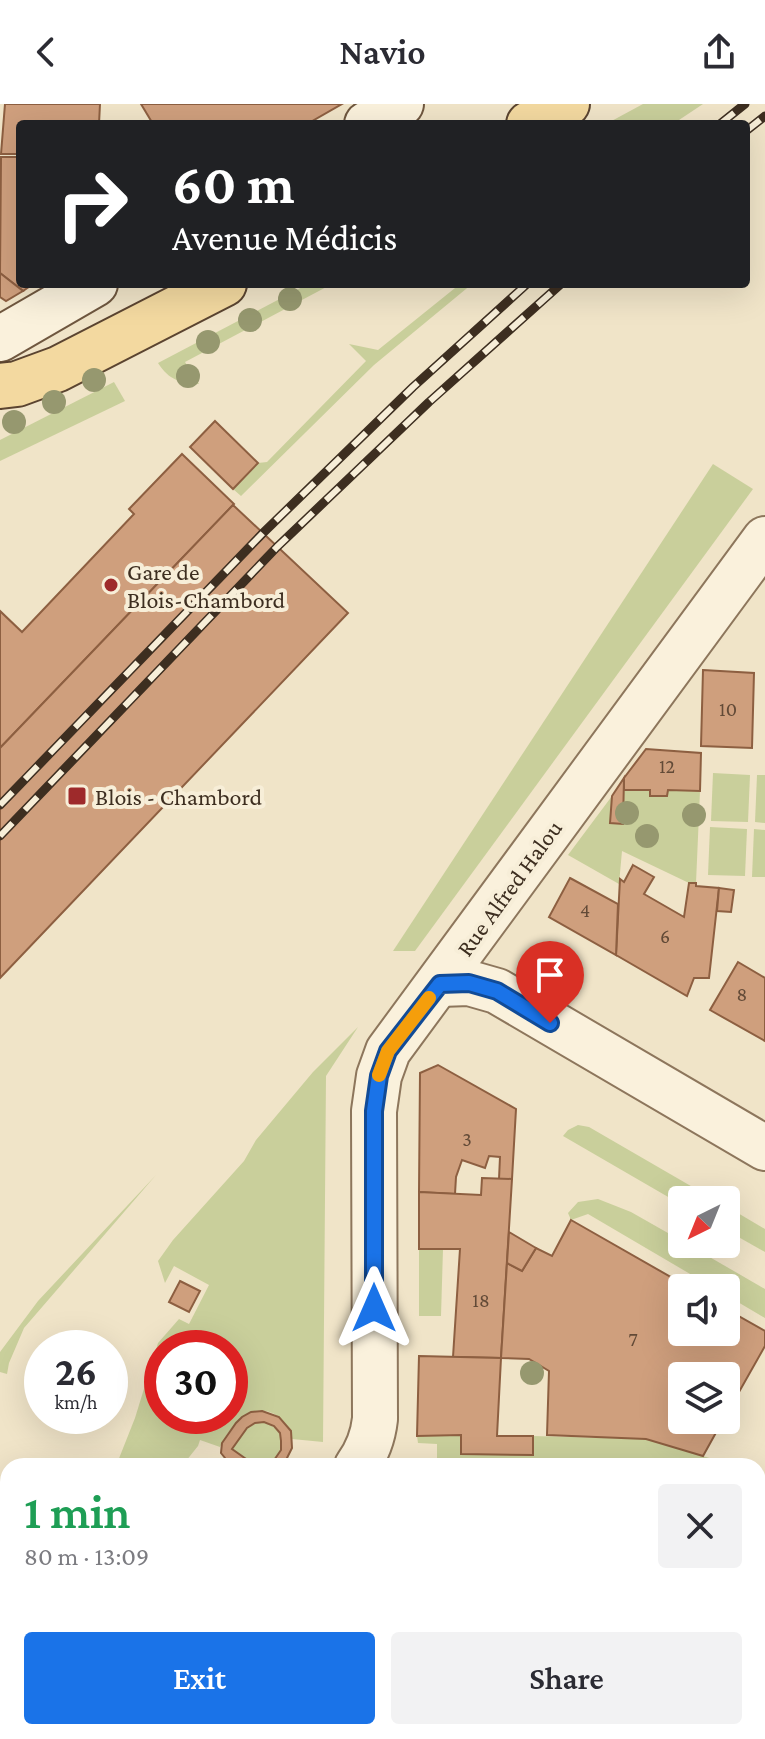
<!DOCTYPE html>
<html lang="en">
<head>
<meta charset="utf-8">
<style>
	:root { --surface:#fff; --page:#f2f2f3; --text:#2b2b33; --muted:#7c7c81; --accent:#1a73e8 }
	body { margin:0; font-family:"Crimson Pro",serif; background:var(--page); color:var(--text); height:100vh; display:flex; flex-direction:column; font-size:30px; white-space:nowrap }
	* { box-sizing:border-box; margin:0 }
	p { font-size:26px; color:var(--muted) }
	.icon { flex:none; width:44px; height:44px; fill:none; stroke:currentColor; stroke-width:2; stroke-linecap:round; stroke-linejoin:round }
	.map { position:relative; flex:1; overflow:hidden }
	.side { position:absolute; left:0px; top:1354px; width:766px; height:282px; display:flex; flex-direction:column; background:var(--surface); border-radius:24px 24px 0 0; box-shadow:0 8px 32px #0002 }
	.side>* { flex:none }
	.banner { position:absolute; left:16px; top:16px; width:734px; height:168px; border-radius:8px; box-shadow:0 8px 32px #0002; background:#202124; color:#fff; overflow:hidden }
	.needle { width:52px; rotate:223deg }
	.tools { position:absolute; left:668px; top:1082px; display:grid; gap:16px }
	.tools a { display:grid; place-items:center; width:72px; height:72px; border-radius:8px; background:var(--surface); box-shadow:0 8px 32px #0002; font-size:40px }
	.speed { position:absolute; left:24px; top:1226px; display:flex; gap:16px; font-size:40px; font-weight:700; text-align:center }
	.speed>* { display:grid; place-content:center; width:104px; height:104px; border-radius:50%; background:var(--surface); box-shadow:0 8px 32px #0002; line-height:1 }
	.speed small { font-size:20px; font-weight:400 }
	.speed .limit { border:12px solid #d22; background:#fff; color:#111 }
	.pin { position:absolute; display:grid; place-items:center; width:68px; height:68px; color:#fff; margin:-82px -34px; border-radius:50% 50% 50% 0; rotate:-45deg; box-shadow:0 0 8px #0007 }
	.pin .icon { rotate:45deg }
	.me { position:absolute; width:88px; margin:-44px; rotate:0deg; stroke-linejoin:round; filter:drop-shadow(0 0 6px #0008) }
	.turn { display:flex; align-items:center; gap:28px; height:168px; padding:0 24px; font-size:36px }
	.turn .icon { width:104px; height:104px; stroke-width:2.5 }
	.turn b { display:block; font-size:56px; line-height:68px }
	.round { display:grid; place-items:center; flex:none; width:84px; height:84px; border-radius:8px; background:var(--page) }
	.overview { display:flex; align-items:center; justify-content:space-between; height:136px; padding:0 24px }
	h1 { font-size:48px; font-weight:600; line-height:60px; color:#1e9e55 }
	.primary-button { display:flex; gap:16px; margin-top:auto; padding:16px 24px }
	.primary-button a { flex:1; height:92px; border-radius:8px; background:var(--accent); color:#fff; font-size:32px; font-weight:600; line-height:92px; text-align:center }
	.primary-button a+a { background:var(--page); color:var(--text) }
	header { display:flex; justify-content:space-between; align-items:center; height:104px; padding:0 24px; background:var(--surface); font-size:36px; font-weight:600 }
	.map>svg:first-child { display:block }
	.green { fill:#c9cf9b; fill-rule:evenodd }
	.lines { fill:none; stroke-linecap:round; stroke-linejoin:round }
	.stream { stroke:#6f938a; stroke-width:11 }
	.building { fill:#cf9f7d; stroke:#8d5f41; stroke-width:2 }
	.street-casing { stroke:#8d765c; stroke-width:48 }
	.secondary-casing { stroke:#6f573f; stroke-width:48 }
	.primary-casing { stroke:#5b4430; stroke-width:48 }
	.street { stroke:#faf1dc; stroke-width:44 }
	.secondary { stroke:#faf1dc; stroke-width:44 }
	.primary { stroke:#f3d9a0; stroke-width:44 }
	.rail-casing { stroke:#3d2e20; stroke-width:9 }
	.rail { stroke:#f7eed8; stroke-width:6; stroke-dasharray:18; stroke-linecap:butt }
	.tree { fill:#96986f }
	.route-casing { stroke:#114b97; stroke-width:20 }
	.route { stroke:#1a73e8; stroke-width:14 }
	.slow { stroke:#f59e0b; stroke-width:14 }
	.poi-dot { fill:#9e2a2b; stroke:#f7eed8; stroke-width:3 }
	.labels { text-anchor:middle; dominant-baseline:central; stroke-width:8; stroke-linejoin:round; paint-order:stroke }
	.number-label { font-size:20px; fill:#624a37 }
	.poi-label { font-size:24px; fill:#3d2e20; stroke:#f7eed8; text-anchor:start }
	.street-label { font-size:24px; fill:#3d2e20; stroke:#f7eed8 }
</style>
</head>
<body>
<header><svg class="icon" aria-label="back" viewBox="0 0 24 24"><path d="M15 5l-7 7 7 7"/></svg>Navio<svg class="icon" aria-label="share" viewBox="0 0 24 24"><path d="M12 15V3M7 8l5-5 5 5M5 13v7h14v-7"/></svg></header>
<div class="map">
<svg width="765" height="1635" viewBox="0 0 765 1635">
	<rect width="100%" height="100%" fill="#f0e4c8"/>
	<!-- green -->
	<g class="green">
		<polygon points="643,0 703,0 673,20 606,20"/>
		<path d="M 308,180 L 332,180 L 185,258 L 199,280 C 179,278 170,277 158,259 Z"/>
		<polygon points="460,180 472,180 374,261 241,392 233,385 258,359 267,358 366,257 349,240 378,246"/>
		<polygon points="114,278 125,297 0,357 0,336"/>
		<polygon points="713,360 753,385 415,847 393,847"/>
		<polygon points="713,669 750,671 748,718 711,717"/>
		<polygon points="757,671 765,671 765,719 755,718"/>
		<polygon points="624,686 650,686 650,692 667,692 668,686 700,687 696,779 689,779 622,747 619,780 568,751 612,692 611,719 623,719"/>
		<polygon points="710,723 747,725 745,772 708,771"/>
		<polygon points="754,725 765,726 765,773 752,773"/>
		<path d="M 358,923 L 326,972 L 323,1338 L 292,1335 C 288,1313 264,1298 244,1312 C 234,1319 225,1332 220,1343 L 200,1336 L 198,1342 L 182,1362 L 116,1362 L 135,1314 L 158,1239 L 179,1215 L 189,1220 L 209,1181 L 174,1162 L 165,1179 L 158,1157 L 173,1136 L 244,1057 L 256,1036 L 313,968 ZM 162,1244 L 230,1244 L 230,1312 L 162,1312 Z"/>
		<polygon points="578,1021 589,1023 715,1096 682,1096 682,1101 563,1032 568,1026"/>
		<polygon points="156,1071 24,1224 9,1259 7,1270 0,1268 0,1248 38,1197"/>
		<polygon points="598,1095 631,1108 682,1137 682,1140 687,1140 765,1185 765,1214 726,1191 726,1184 714,1184 588,1110 571,1116 568,1109 578,1098"/>
		<polygon points="726,1102 765,1125 765,1148 726,1126"/>
		<polygon points="419,1145 443,1145 441,1212 419,1212"/>
		<path d="M 264,1318 C 280,1325 282,1330 281,1346 L 270,1362 L 256,1362 L 232,1345 C 241,1332 247,1319 264,1318 Z"/>
		<polygon points="461,1331 462,1350 532,1351 533,1332 646,1335 736,1362 437,1362 437,1340 418,1339 417,1332"/>
		<polygon points="758,1369 765,1371 765,1447 758,1445"/>
		<polygon points="758,1458 765,1459 765,1538 758,1540"/>
		<polygon points="8,1535 8,1623 3,1629 11,1635 0,1635 0,1544"/>
		<polygon points="277,1628 382,1628 392,1635 287,1635"/>
	</g>
	<g class="lines">
		<!-- stream -->
		<polyline class="stream" points="0,1401 2,1398"/>
	</g>
	<!-- building -->
	<g class="building">
		<polygon points="5,0 100,0 99,20 20,20 20,50 1,50"/>
		<polygon points="141,0 342,0 307,20 153,20"/>
		<polygon points="1,53 20,53 20,180 33,180 23,187 0,169"/>
		<polygon points="0,169 23,187 6,197 0,193"/>
		<polygon points="215,317 258,359 233,385 190,343"/>
		<polygon points="182,350 234,400 0,644 0,507 22,528 134,410 129,405"/>
		<polygon points="233,401 348,509 0,874 0,644"/>
		<polygon points="703,566 754,569 752,644 701,642"/>
		<polygon points="646,645 701,649 700,687 668,686 667,692 650,692 650,686 624,686 624,674"/>
		<polygon points="624,674 623,720 610,719 612,692"/>
		<polygon points="633,761 654,773 644,790 684,813 689,779 696,779 696,782 719,784 709,874 694,874 687,892 616,851 620,775 624,778"/>
		<polygon points="570,774 618,800 616,851 549,813"/>
		<polygon points="719,784 734,786 731,808 717,807"/>
		<polygon points="738,858 765,874 765,937 710,906"/>
		<polygon points="438,961 516,1005 512,1075 499,1075 500,1053 489,1052 485,1064 462,1056 456,1073 455,1090 419,1088 420,969"/>
		<polygon points="482,1074 512,1075 501,1254 453,1253 460,1145 419,1145 419,1088 481,1091"/>
		<polygon points="571,1116 690,1184 682,1184 682,1228 726,1228 726,1205 765,1227 765,1242 726,1311 726,1272 682,1272 682,1316 723,1316 703,1352 646,1335 547,1331 549,1267 529,1255 501,1254 507,1159 522,1167 536,1144 552,1152"/>
		<polygon points="509,1128 536,1144 522,1167 507,1159"/>
		<polygon points="180,1177 200,1187 189,1208 169,1198"/>
		<polygon points="419,1252 501,1254 497,1332 533,1332 533,1351 461,1350 461,1331 417,1332"/>
		<polygon points="262,1307 279,1313 291,1327 292,1344 283,1362 270,1362 281,1346 281,1337 280,1329 274,1322 264,1318 255,1319 247,1324 232,1345 256,1362 220,1362 225,1354 221,1349 222,1339 236,1319 242,1313 251,1308"/>
		<polygon points="765,1538 765,1635 439,1635 438,1628 758,1628 758,1540"/>
		<polygon points="26,1628 73,1628 68,1635 21,1635"/>
	</g>
	<g class="lines">
		<defs>
			<g id="street">
				<polyline points="440,880 469,879 497,887 765,1044"/>
				<path d="M 357,1362 C 368,1347 373,1333 375,1315 L 374,1007 L 379,972 L 388,947 L 765,435"/>
				<polyline points="161,1635 166,1628"/>
			</g>
			<g id="secondary">
				<polyline points="367,20 401,0"/>
				<polyline points="0,235 95,180"/>
			</g>
			<g id="primary">
				<polyline points="529,20 567,0"/>
				<polyline points="0,282 17,280 58,265 224,180"/>
			</g>
		</defs>
		<!-- street casing -->
		<use href="#street" class="street-casing"/>
		<!-- secondary casing -->
		<use href="#secondary" class="secondary-casing"/>
		<!-- primary casing -->
		<use href="#primary" class="primary-casing"/>
		<!-- street -->
		<use href="#street" class="street"/>
		<!-- secondary -->
		<use href="#secondary" class="secondary"/>
		<!-- primary -->
		<use href="#primary" class="primary"/>
		<defs>
			<g id="rail">
				<polyline points="720,20 745,0"/>
				<polyline points="746,27 765,12"/>
				<polyline points="0,701 263,429 413,283 527,180"/>
				<polyline points="0,732 277,443 429,298 561,180"/>
			</g>
		</defs>
		<!-- rail casing -->
		<use href="#rail" class="rail-casing"/>
		<!-- rail -->
		<use href="#rail" class="rail"/>
	</g>
	<!-- trees -->
	<g class="tree">
		<circle cx="290" cy="195" r="12"/>
		<circle cx="250" cy="216" r="12"/>
		<circle cx="208" cy="238" r="12"/>
		<circle cx="188" cy="272" r="12"/>
		<circle cx="94" cy="276" r="12"/>
		<circle cx="54" cy="298" r="12"/>
		<circle cx="14" cy="318" r="12"/>
		<circle cx="627" cy="709" r="12"/>
		<circle cx="694" cy="711" r="12"/>
		<circle cx="647" cy="732" r="12"/>
		<circle cx="532" cy="1269" r="12"/>
	</g>
	<g class="lines">
		<defs>
			<polyline id="route" points="374,1204 374,1007 379,972 388,947 440,880 469,879 497,887 550,919"/>
		</defs>
		<!-- route casing -->
		<use href="#route" class="route-casing"/>
		<!-- route -->
		<use href="#route" class="route"/>
		<!-- slow -->
		<polyline class="slow" points="379,971 388,947 429,894"/>
	</g>
	<!-- markers -->
	<g class="poi-dot">
		<circle cx="111" cy="481" r="8"/>
		<rect x="67" y="682" width="20" height="20" rx="4"/>
	</g>
	<g class="labels">
		<!-- number labels -->
		<g class="number-label">
			<text x="728" y="605">10</text>
			<text x="667" y="662">12</text>
			<text x="585" y="806">4</text>
			<text x="665" y="832">6</text>
			<text x="742" y="890">8</text>
			<text x="467" y="1035">3</text>
			<text x="481" y="1196">18</text>
			<text x="633" y="1235">7</text>
		</g>
		<!-- poi labels -->
		<g class="poi-label">
			<text x="127" y="467">Gare de<tspan x="127" dy="28">Blois-Chambord</tspan></text>
			<text x="95" y="692">Blois - Chambord</text>
		</g>
		<!-- street labels -->
		<g class="street-label">
			<text transform="translate(509 784) rotate(-54)">Rue Alfred Halou</text>
		</g>
	</g>
</svg>
<div class="tools">
<a><svg class="needle" viewBox="-14 -14 28 28"><path d="M0-13l5 13h-10z" fill="#e53935"/><path d="M0 13l5-13h-10z" fill="#7c7c81"/></svg></a>
<a><svg class="icon" aria-label="sound" viewBox="0 0 24 24"><path d="M4 9h4l5-4v14l-5-4H4zM17 9q2 3 0 6"/></svg></a>
<a><svg class="icon" aria-label="layers" viewBox="0 0 24 24"><path d="M12 4l9 5-9 5-9-5zM3 14l9 5 9-5"/></svg></a>
</div>
<div class="speed"><div>26<small>km/h</small></div><div class="limit">30</div></div>
<div class="pin" style="left:550px;top:919px;background:#d93025"><svg class="icon" aria-label="arrive" viewBox="0 0 24 24"><path d="M6 21V4h12l-3 4 3 4H6"/></svg></div>
<svg class="me" style="left:374px;top:1204px" viewBox="-20 -20 40 40"><path d="M0-17L14 15 0 8-14 15z" fill="#1a73e8" stroke="#fff" stroke-width="4"/></svg>
<div class="banner">
<div class="turn"><svg class="icon" aria-label="right" viewBox="0 0 24 24"><path d="M7 20v-9h11M14 6l5 5-5 5"/></svg><div><b>60 m</b>Avenue Médicis</div></div>
</div>
<section class="side">
<div class="overview"><div><h1>1 min</h1><p>80 m · 13:09</p></div><a class="round"><svg class="icon" aria-label="close" viewBox="0 0 24 24"><path d="M6 6l12 12M18 6L6 18"/></svg></a></div>
<div class="primary-button"><a>Exit</a><a>Share</a></div>
</section>
</div>
</body>
</html>
